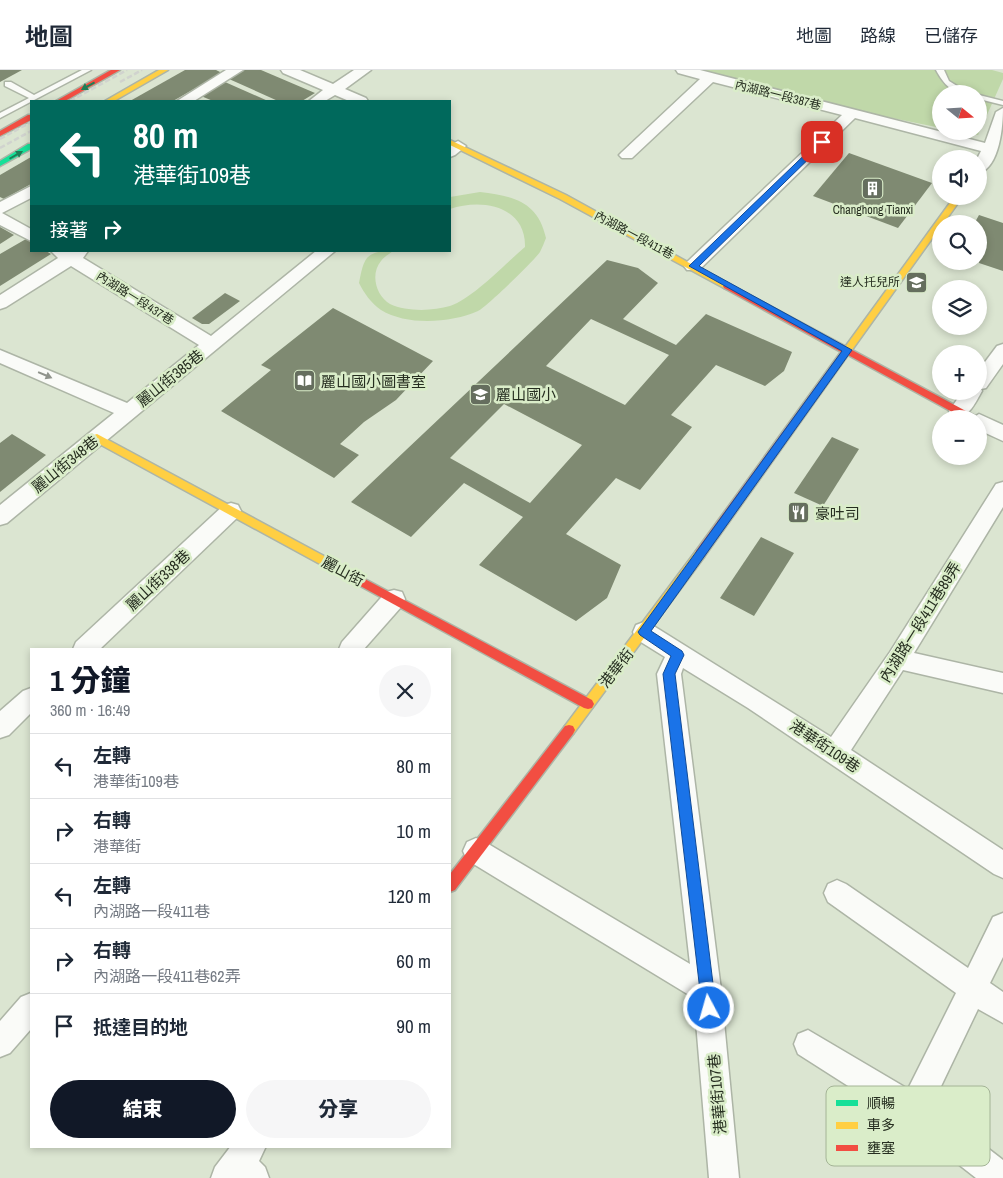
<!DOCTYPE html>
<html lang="zh-TW">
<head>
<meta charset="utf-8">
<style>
	:root { --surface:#fff; --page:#f6f6f7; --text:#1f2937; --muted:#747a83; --line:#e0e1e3; --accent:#111827 }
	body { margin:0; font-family:"Archivo Narrow","Noto Sans TC",sans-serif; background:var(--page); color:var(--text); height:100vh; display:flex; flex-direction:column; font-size:19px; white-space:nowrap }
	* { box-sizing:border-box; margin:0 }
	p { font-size:16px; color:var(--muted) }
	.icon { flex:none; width:28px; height:28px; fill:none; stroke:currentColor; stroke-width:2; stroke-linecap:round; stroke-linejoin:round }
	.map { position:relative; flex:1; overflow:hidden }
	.panel { position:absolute; left:30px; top:578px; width:421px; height:500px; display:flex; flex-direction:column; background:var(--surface); border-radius:0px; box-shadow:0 2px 8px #0003 }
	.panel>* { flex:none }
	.top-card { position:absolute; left:30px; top:30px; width:421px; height:152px; border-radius:0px; box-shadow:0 2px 8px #0003; background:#00695c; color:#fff; overflow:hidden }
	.needle { width:32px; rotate:108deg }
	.fabs { position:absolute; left:932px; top:15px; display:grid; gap:10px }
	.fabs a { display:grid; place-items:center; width:55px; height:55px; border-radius:50%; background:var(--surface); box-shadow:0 2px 8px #0003; font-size:25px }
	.pin { position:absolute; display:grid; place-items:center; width:42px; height:42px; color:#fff; margin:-21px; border-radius:10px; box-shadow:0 2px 8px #0006 }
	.me { position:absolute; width:55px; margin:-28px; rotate:354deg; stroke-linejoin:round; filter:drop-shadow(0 0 4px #0008) }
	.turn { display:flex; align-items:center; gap:18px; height:105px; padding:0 20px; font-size:22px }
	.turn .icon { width:65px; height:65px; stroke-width:2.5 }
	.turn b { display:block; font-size:35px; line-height:42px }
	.then { display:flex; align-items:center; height:48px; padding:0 20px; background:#0003; gap:10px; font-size:19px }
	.round { display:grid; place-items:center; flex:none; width:52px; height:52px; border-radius:26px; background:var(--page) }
	.overview { display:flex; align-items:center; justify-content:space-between; height:85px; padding:0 20px }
	h1 { font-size:30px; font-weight:800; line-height:38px; color:var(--accent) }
	.action { display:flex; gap:10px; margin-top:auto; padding:10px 20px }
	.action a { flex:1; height:58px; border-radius:30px; background:var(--accent); color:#fff; font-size:20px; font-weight:800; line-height:58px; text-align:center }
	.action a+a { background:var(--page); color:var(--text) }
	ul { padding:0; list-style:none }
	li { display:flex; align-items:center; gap:15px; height:65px; padding:0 20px; border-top:1px solid var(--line) }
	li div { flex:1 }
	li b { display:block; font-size:19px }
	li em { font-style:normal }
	header { display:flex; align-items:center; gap:30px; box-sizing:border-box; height:70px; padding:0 25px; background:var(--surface); border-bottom:1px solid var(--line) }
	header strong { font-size:24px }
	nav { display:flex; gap:28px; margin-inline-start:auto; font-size:18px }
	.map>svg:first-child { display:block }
	.green { fill:#c0d8a9 }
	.building { fill:#7f8a72; fill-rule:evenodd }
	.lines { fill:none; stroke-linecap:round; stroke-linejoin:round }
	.lane-casing { stroke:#adb5a6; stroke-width:3 }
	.street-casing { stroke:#adb5a6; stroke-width:3 }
	.fast-casing { stroke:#adb5a6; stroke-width:3 }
	.slow-casing { stroke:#adb5a6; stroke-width:3 }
	.jam-casing { stroke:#adb5a6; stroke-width:3 }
	.lane { fill:#fafbf8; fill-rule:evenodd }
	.street { fill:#fafbf8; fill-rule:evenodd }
	.fast { fill:#16e098; fill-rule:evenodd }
	.slow { fill:#ffcf43; fill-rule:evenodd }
	.jam { fill:#f24e42; fill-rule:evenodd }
	.rail { stroke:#d0d3ce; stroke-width:2.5; stroke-dasharray:5.5 2.5; stroke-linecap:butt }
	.oneway { fill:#1f7e56 }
	.oneway2 { fill:#90948c }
	.route { fill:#1a73e8; stroke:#114b97 }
	.labels { text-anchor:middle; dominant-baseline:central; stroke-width:5; stroke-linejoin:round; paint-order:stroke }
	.far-street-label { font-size:12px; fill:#262e20; stroke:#daedc9 }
	.far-poi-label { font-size:12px; fill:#262e20; stroke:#daedc9 }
	.street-label { font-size:15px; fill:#262e20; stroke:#daedc9 }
	.poi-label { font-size:15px; fill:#262e20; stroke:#daedc9; text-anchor:start }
	.key { fill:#daedc9; stroke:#a4b496; stroke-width:1 }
	.key-label { font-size:14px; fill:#262e20 }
</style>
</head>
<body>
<header>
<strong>地圖</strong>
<nav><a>地圖</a><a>路線</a><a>已儲存</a></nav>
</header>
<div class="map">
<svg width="1003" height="1108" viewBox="0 0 1003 1108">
	<rect width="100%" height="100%" fill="#dbe5d1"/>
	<!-- green -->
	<g class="green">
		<polygon points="703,0 992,0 1003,3 1003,9 978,65 960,61 979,61 979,24 941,24 941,58 858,41"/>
		<path d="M 480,122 C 513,126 538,131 546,168 C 544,173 542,178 540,182 C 534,191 486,237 478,241 C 451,253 407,256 381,240 C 371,233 364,223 359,213 C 364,187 366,181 393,181 C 389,184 384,187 381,191 C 370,204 376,226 390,234 C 407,242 433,241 450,236 C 472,229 506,193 525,177 C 526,136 482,128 450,139 L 450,127 Z"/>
	</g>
	<!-- building -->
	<g class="building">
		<polygon points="0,0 22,0 0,12"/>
		<polygon points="185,0 216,0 222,3 173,31 130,31"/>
		<polygon points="244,0 261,0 315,23 302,31 278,31 229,9"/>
		<polygon points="225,12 268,31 213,31 201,26"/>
		<polygon points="849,83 932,113 898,158 813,126"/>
		<polygon points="31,87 31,114 4,129 0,127 0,105"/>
		<polygon points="979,145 1003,153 1003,201 979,193 979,154 974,154"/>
		<polygon points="0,157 14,165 0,174"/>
		<polygon points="26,169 31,172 31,181 46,181 51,184 0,216 0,184"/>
		<path d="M 607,190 L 638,198 L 658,213 L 623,249 L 676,275 L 706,244 L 792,282 L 784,301 L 765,316 L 716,295 L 671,345 L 692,357 L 640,420 L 616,408 L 566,464 L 621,495 L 607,528 L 576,551 L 479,495 L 523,447 L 464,413 L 411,467 L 351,432 ZM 591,249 L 669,285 L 625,335 L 546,296 ZM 504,334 L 582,375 L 530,433 L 450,388 Z"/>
		<polygon points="225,223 240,231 209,254 202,254 192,248"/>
		<polygon points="333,238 433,291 396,330 364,352 340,374 359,385 334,408 221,341 271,300 261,295"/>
		<polygon points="12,364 46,385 0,422 0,373"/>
		<polygon points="832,367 859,379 823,436 794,423"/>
		<polygon points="761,467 794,483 754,546 720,528"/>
	</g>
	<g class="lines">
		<defs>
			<g id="lane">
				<polygon points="82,0 91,0 0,48 0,43 29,28 5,16 5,12 11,12 34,25"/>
				<path d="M 936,0 L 944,0 L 949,11 L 970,24 C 953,24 944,15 936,0 Z"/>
				<polygon points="979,25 1003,31 1003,35 979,29"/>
			</g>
			<g id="street">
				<polygon points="226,0 243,0 194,31 177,31"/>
				<polygon points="281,0 300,0 333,14 354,0 371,0 345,19 366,28 368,31 349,31 335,25 325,31 309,31 323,20 283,3"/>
				<path d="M 676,0 L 700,0 L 985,73 L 996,42 L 1003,38 C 1003,55 1000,97 979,103 L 979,89 L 977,89 L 981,81 L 855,48 L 699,200 L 687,200 L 684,196 L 687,192 L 842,45 L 713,12 L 632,88 L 622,88 L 619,85 L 622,82 L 700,9 L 678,3 Z"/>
				<polygon points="458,71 466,76 455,85 450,87 450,75"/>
				<polygon points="31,116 31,128 2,143 31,159 31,171 0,155 0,132"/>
				<polygon points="51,181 88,181 83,188 211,266 316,181 335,181 7,453 0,455 0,435 114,343 0,293 0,280 127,333 199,275 71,196 6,237 0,239 0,225 58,188"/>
				<path d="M 1003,274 L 1003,294 L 986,318 L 981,319 L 982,321 C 975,333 968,351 952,346 L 949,341 L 963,321 L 979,321 L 979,300 L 997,276 Z"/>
				<polygon points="979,344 1003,355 1003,371 979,360 979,349 971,349"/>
				<polygon points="1003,412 1003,437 914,583 1003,603 1003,623 903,600 851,680 1003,780 1003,808 994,804 748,638 683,598 681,604 721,920 739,1108 709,1108 694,928 467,790 463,781 467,772 476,768 485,772 690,894 657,604 665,587 636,569 633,562 636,555 644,552 652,555 831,667 890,582 996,414"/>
				<polygon points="231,433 238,435 241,441 238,447 100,579 73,579 76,572 224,435"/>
				<polygon points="394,520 402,522 405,529 402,536 364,579 339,579 342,572 386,522"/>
				<polygon points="31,618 31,643 9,665 0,668 0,641 23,621"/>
				<polygon points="837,810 846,814 968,898 993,847 1003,843 1003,887 990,913 1003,922 1003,953 978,939 932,1035 1003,1090 1003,1108 976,1108 903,1051 798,984 794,974 798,964 808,960 908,1019 956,923 828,832 824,823 828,814"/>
				<polygon points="31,923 31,959 10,983 0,987 0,951 21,927"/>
				<polygon points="231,1076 266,1076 259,1091 265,1097 269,1108 211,1108 215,1097"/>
			</g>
			<polygon id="fast" points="28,74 31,74 31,79 0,96 0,91"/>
			<g id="slow">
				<polygon points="159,0 168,0 114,31 105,31"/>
				<polygon points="450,70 566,125 731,216 727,219 724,218 560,129 450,75"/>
				<polygon points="955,126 963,126 943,154 941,154 941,156 849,284 843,284 843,280"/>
				<polygon points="97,364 350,500 351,503 350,506 342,506 94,371 92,368 94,365"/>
				<polygon points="700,480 704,481 705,484 704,487 573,664 569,665 565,664 563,660 565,656 696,481"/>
			</g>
			<g id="jam">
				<polygon points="111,0 120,0 65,31 56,31"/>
				<polygon points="28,45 31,45 31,50 0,66 0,61"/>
				<polygon points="727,213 977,347 979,349 965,349 848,285 704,487 696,487 695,484 696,481 841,282 724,218 723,216"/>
				<polygon points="346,499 592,630 594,634 592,638 588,639 584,638 342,506 341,503 342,500"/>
				<polygon points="569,655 573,656 575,660 573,664 455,820 450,822 450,804 565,656"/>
			</g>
		</defs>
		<!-- lane casing -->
		<use href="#lane" class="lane-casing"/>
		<!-- street casing -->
		<use href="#street" class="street-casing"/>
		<!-- fast casing -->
		<use href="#fast" class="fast-casing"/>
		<!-- slow casing -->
		<use href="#slow" class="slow-casing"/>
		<!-- jam casing -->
		<use href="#jam" class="jam-casing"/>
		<!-- lane -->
		<use href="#lane" class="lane"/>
		<!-- street -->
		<use href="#street" class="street"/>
		<!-- fast -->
		<use href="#fast" class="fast"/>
		<!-- slow -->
		<use href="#slow" class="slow"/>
		<!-- jam -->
		<use href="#jam" class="jam"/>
		<!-- rail -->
		<g class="rail">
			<polyline points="120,12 142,0"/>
			<polyline points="70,31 127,0"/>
			<polyline points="0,69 31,52"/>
			<polyline points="0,78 31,61"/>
		</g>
	</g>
	<!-- one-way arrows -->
	<defs><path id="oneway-solid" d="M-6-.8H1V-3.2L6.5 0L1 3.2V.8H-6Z" transform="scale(1.25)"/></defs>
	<g class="oneway">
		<use href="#oneway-solid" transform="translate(88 16) rotate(151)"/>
		<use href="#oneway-solid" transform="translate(16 85) rotate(-30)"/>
	</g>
	<use class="oneway2" href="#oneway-solid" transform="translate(45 305) rotate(23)"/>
	<!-- route -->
	<polygon class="route" points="820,70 826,72 699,196 852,280 651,561 682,581 684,585 675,604 716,938 714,943 709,945 704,943 702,938 663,604 671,586 640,565 638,562 842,281 689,196"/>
	<!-- icons -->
	<defs>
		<symbol id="building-square" viewBox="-11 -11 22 22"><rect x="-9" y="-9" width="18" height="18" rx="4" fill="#656e5e" stroke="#daedc9"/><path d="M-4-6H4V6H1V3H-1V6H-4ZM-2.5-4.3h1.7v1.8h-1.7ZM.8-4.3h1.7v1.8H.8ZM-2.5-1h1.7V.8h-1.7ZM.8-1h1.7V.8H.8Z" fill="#fff"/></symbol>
		<symbol id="school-square" viewBox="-11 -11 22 22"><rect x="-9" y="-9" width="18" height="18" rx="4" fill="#656e5e" stroke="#daedc9"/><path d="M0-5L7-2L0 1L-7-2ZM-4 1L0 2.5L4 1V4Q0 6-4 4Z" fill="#fff"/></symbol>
		<symbol id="library-square" viewBox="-11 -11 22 22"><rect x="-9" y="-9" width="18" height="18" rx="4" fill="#656e5e" stroke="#daedc9"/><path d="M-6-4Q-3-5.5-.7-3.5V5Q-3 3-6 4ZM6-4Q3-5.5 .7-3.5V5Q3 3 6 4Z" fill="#fff"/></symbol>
		<symbol id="restaurant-square" viewBox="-11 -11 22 22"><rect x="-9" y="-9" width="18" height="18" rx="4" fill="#656e5e" stroke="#daedc9"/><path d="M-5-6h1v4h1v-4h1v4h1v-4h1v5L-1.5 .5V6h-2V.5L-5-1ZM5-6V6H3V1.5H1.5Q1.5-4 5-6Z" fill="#fff"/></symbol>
	</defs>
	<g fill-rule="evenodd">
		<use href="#building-square" x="860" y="106" width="25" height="25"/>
		<use href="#school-square" x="904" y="200" width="25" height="25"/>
		<use href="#library-square" x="292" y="298" width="25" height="25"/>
		<use href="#school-square" x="468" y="312" width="25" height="25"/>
		<use href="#restaurant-square" x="786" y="430" width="25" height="25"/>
	</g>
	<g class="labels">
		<!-- far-street labels -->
		<g class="far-street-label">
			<text transform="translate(778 25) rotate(14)">內湖路一段387巷</text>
			<text transform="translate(634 165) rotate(28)">內湖路一段411巷</text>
			<text transform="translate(135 228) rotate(32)">內湖路一段437巷</text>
		</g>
		<!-- far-poi labels -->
		<g class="far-poi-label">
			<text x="873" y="140">Changhong Tianxi</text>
			<text x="900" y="212" text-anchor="end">達人托兒所</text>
		</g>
		<!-- street labels -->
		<g class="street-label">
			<text transform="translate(170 308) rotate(-39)">麗山街385巷</text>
			<text transform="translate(65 394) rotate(-39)">麗山街348巷</text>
			<text transform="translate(343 501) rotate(28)">麗山街</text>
			<text transform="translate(158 510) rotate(-43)">麗山街338巷</text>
			<text transform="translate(920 552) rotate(-58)">內湖路一段411巷89弄</text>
			<text transform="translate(616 598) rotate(-52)">港華街</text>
			<text transform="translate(825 676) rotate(34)">港華街109巷</text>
			<text transform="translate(717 1024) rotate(-95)">港華街107巷</text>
		</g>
		<!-- poi labels -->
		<g class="poi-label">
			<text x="321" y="311">麗山國小圖書室</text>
			<text x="496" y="324">麗山國小</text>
			<text x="815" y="443">豪吐司</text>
		</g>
	</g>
	<!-- legend -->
	<rect x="826" y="1016" width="164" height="80" rx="8" class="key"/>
	<rect x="836" y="1030" width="22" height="6" fill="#16e098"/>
	<rect x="836" y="1052" width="22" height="7" fill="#ffcf43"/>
	<rect x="836" y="1075" width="22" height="6" fill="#f24e42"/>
	<g class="key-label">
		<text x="867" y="1038">順暢</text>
		<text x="867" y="1060">車多</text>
		<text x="867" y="1083">壅塞</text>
	</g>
</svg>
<div class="fabs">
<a><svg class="needle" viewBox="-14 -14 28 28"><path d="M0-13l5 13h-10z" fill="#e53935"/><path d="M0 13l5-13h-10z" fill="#747a83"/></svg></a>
<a><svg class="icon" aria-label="sound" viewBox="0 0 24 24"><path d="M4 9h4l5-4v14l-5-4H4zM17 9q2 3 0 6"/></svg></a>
<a><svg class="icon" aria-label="search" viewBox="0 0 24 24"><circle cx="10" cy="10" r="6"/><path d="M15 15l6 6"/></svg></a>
<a><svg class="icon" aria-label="layers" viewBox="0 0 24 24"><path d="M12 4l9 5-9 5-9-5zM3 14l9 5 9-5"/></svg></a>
<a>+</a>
<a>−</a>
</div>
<div class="pin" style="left:822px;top:72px;background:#d93025"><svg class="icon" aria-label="arrive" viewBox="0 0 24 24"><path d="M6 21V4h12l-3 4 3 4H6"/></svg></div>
<svg class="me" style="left:709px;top:938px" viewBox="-20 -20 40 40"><circle r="17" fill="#1a73e8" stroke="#fff" stroke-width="3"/><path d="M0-11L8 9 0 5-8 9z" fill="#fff"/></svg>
<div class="top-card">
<div class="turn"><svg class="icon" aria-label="left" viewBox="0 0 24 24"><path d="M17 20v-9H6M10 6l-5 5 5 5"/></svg><div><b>80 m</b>港華街109巷</div></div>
<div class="then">接著<svg class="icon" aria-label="right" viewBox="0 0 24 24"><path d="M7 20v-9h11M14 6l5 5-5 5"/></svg></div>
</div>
<section class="panel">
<div class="overview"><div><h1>1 分鐘</h1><p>360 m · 16:49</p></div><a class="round"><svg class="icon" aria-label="close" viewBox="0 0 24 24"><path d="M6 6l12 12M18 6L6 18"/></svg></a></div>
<ul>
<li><svg class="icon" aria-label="left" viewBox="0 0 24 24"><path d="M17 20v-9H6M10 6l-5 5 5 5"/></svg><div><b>左轉</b><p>港華街109巷</p></div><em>80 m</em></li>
<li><svg class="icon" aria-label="right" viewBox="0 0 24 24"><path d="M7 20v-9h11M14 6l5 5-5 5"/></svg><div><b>右轉</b><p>港華街</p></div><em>10 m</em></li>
<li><svg class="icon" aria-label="left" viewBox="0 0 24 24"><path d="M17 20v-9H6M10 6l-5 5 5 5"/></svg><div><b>左轉</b><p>內湖路一段411巷</p></div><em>120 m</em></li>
<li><svg class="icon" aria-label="right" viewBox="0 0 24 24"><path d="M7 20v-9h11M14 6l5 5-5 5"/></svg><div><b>右轉</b><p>內湖路一段411巷62弄</p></div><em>60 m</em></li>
<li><svg class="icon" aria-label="arrive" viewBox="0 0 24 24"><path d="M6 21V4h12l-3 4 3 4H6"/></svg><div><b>抵達目的地</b></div><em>90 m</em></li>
</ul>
<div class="action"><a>結束</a><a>分享</a></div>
</section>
</div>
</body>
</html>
